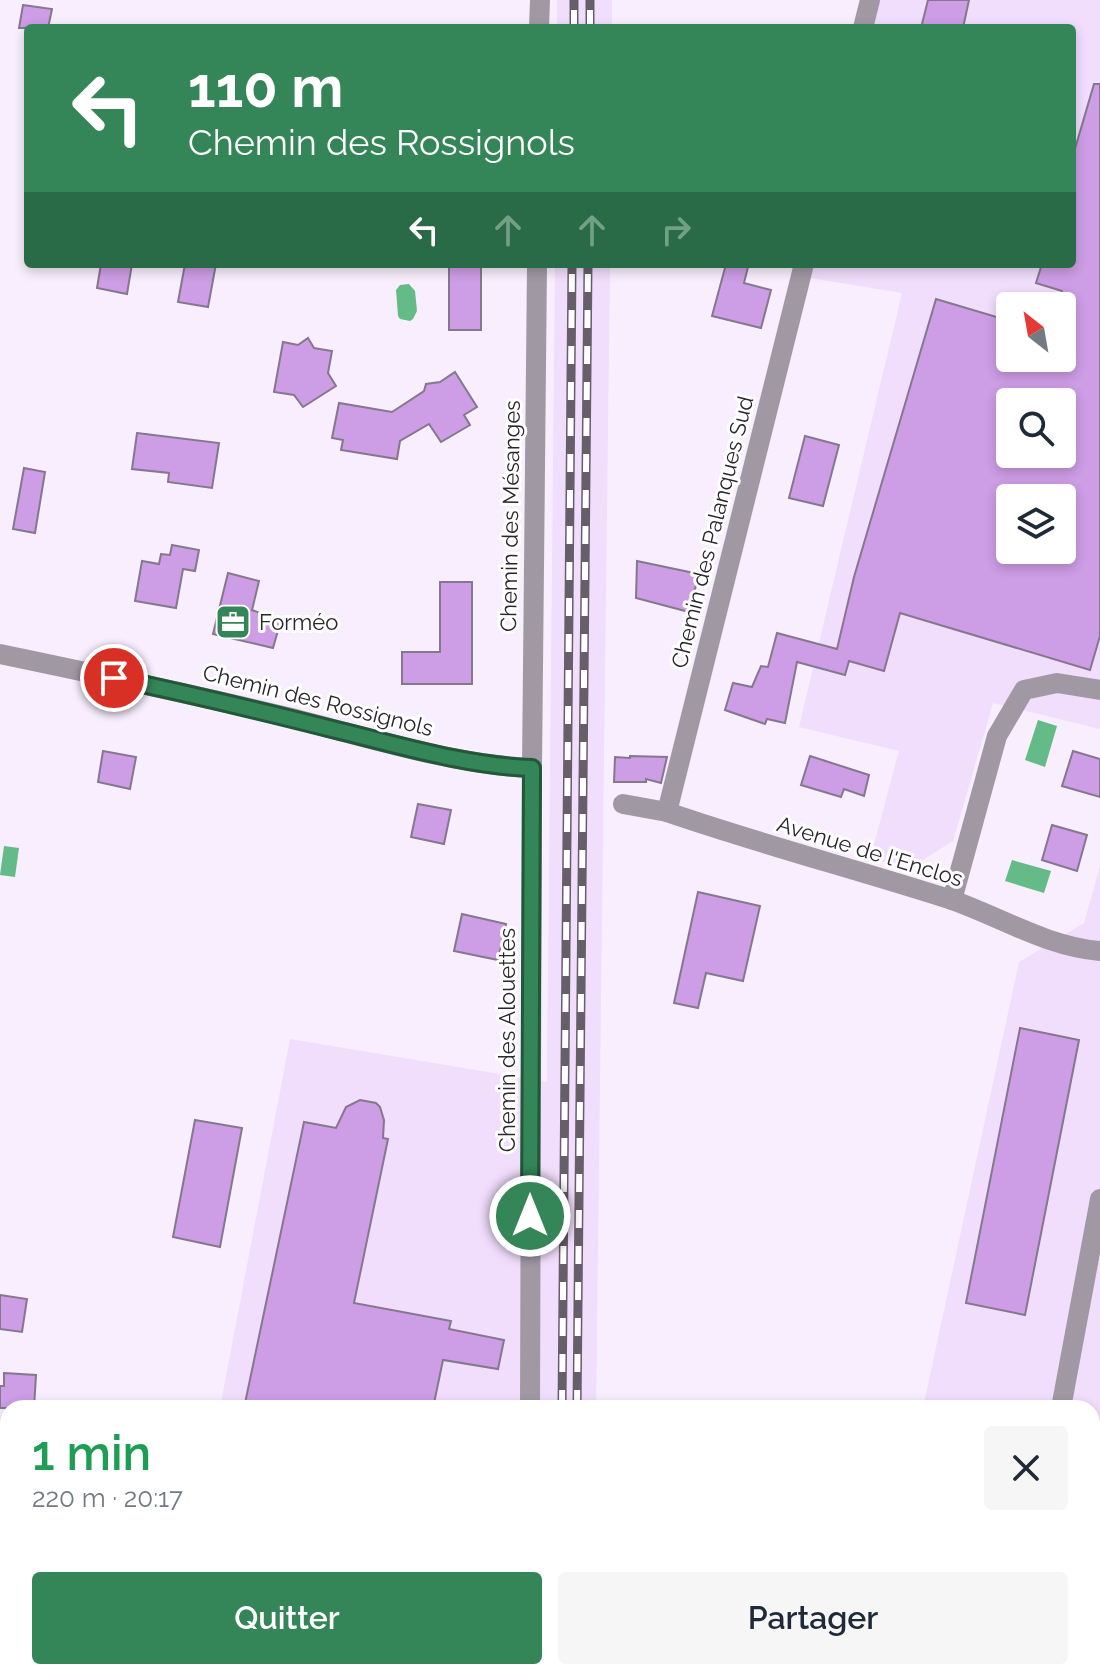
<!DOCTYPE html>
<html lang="fr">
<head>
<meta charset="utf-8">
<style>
	:root { --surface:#fff; --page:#f6f6f7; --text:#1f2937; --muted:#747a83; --accent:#348658 }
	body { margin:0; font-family:Raleway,sans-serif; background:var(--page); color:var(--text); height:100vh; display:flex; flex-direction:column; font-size:30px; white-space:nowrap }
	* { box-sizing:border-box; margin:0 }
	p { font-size:26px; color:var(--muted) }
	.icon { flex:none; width:44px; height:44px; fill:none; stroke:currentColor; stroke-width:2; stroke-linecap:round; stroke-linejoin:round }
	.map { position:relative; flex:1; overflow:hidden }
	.panel { position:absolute; left:0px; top:1400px; width:1100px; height:280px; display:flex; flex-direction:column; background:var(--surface); border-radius:24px 24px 0 0; box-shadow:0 4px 12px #0003 }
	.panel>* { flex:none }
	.guide { position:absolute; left:24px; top:24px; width:1052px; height:244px; border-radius:8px; box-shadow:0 4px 12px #0003; background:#348658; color:#fff; overflow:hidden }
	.needle { width:52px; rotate:329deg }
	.controls { position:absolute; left:996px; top:292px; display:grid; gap:16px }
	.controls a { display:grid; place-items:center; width:80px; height:80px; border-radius:8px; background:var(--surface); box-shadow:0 4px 12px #0003; font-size:40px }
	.pin { position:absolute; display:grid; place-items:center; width:68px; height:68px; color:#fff; margin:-34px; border:4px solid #fff; border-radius:50%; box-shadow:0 2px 8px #0007 }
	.me { position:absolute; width:88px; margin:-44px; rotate:0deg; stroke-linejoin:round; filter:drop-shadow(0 0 6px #0008) }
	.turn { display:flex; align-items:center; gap:28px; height:168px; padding:0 32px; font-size:36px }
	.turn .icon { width:104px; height:104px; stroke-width:2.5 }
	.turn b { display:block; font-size:56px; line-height:68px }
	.lanes { display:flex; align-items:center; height:76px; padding:0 32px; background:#0003; justify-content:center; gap:40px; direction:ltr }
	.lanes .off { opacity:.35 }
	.round { display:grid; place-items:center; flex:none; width:84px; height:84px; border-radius:8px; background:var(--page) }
	.headline { display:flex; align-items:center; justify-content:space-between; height:136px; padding:0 32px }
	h1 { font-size:48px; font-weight:600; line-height:60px; color:#1e9e55 }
	.action { display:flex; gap:16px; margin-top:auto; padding:16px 32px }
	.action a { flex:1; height:92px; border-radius:8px; background:var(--accent); color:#fff; font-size:32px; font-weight:600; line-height:92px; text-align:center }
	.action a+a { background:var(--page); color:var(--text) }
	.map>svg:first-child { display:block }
	.built { fill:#f1ddfc; fill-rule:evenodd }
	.water { fill:#65bb87 }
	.building { fill:#cd9de5; stroke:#85778d; stroke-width:2; fill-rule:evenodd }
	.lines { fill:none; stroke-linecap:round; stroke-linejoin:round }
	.minor { stroke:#a099a4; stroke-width:20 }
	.rail-casing { stroke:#665e69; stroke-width:9 }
	.rail { stroke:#fff; stroke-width:6; stroke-dasharray:18; stroke-linecap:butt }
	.route-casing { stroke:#225739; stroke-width:20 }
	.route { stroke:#348658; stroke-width:14 }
	.labels { text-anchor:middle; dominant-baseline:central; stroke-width:6; stroke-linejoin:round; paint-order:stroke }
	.street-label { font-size:22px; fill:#2b252e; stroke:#fff }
	.poi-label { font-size:22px; fill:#2b252e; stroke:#fff; text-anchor:start }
</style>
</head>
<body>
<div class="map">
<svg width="1100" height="1680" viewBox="0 0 1100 1680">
	<rect width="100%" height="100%" fill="#f8eefd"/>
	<!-- built -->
	<g class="built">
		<rect x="557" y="0" width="55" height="28"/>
		<path d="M 877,0 L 1100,0 L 1100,729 L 993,703 L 953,841 L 910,868 L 870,859 L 899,751 L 799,727 L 902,293 L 810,278 L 813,264 L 1072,264 L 1072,28 L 870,28 ZM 1010,306 L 1062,306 L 1062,358 L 1010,358 ZM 1010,402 L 1062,402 L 1062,454 L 1010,454 ZM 1010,498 L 1062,498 L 1062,550 L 1010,550 Z"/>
		<polygon points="555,264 610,264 596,1408 220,1408 290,1039 547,1082"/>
		<polygon points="1100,866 1100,1680 864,1680 866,1672 1092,1672 1092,1408 923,1408 1019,962 1084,923"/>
		<polygon points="0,1436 8,1437 8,1633 0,1632"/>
		<rect x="544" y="1672" width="48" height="8"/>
	</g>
	<!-- water -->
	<g class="water">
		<polygon points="409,284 415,291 417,311 413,319 410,321 400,319 398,316 396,290 400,285"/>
		<polygon points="1038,720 1057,726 1045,767 1025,760"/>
		<polygon points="4,846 19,848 15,877 0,875"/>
		<polygon points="1012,860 1051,871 1044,893 1005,881"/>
	</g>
	<!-- building -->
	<g class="building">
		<polygon points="928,0 969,0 963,28 921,28"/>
		<polygon points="23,5 52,9 48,28 19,28"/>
		<path d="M 1094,84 L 1100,84 L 1100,636 L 1090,670 L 900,613 L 884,671 L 849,661 L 845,675 L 797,662 L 785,723 L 767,719 L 765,724 L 725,710 L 733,683 L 752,687 L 761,666 L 768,667 L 777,633 L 837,649 L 854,577 L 936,299 L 1010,321 L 1010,358 L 1062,358 L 1062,291 L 1036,283 L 1042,264 L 1072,264 L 1072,159 ZM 1010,402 L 1062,402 L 1062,454 L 1010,454 ZM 1010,498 L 1062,498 L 1062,550 L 1010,550 Z"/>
		<polygon points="101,264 132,264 127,294 97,288"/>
		<polygon points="185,264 216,264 208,307 178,302"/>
		<rect x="449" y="264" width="32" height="66"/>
		<polygon points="726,264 748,267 744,283 771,290 761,328 712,316"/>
		<polygon points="308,338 314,348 332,351 328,373 336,386 303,407 294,395 274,392 283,342 298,345"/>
		<polygon points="455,372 477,407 464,415 470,425 441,442 429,424 400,441 397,459 341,450 343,440 332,438 339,403 392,412 424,391 426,384 440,382"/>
		<polygon points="137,433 219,443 212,488 168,482 169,473 132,469"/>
		<polygon points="805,436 839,445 823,506 789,498"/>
		<polygon points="24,468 45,472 35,533 13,529"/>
		<polygon points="172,545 199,550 195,571 183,569 176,608 135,601 142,561 159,564 161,554 170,555"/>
		<polygon points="637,561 699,574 689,612 636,598"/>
		<polygon points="228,573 259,581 252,610 281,620 273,648 213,634"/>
		<polygon points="440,582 472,582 472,684 402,684 402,652 440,652"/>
		<polygon points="103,751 136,757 130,789 98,782"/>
		<polygon points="1073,751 1100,759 1100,797 1062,786"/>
		<polygon points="630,756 667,757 661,783 646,779 646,782 614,782 615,757 630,758"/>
		<polygon points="810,756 869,775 864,796 844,789 841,797 801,785"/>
		<polygon points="418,804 451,810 444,844 411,837"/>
		<polygon points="1052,825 1087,835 1077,871 1042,860"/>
		<polygon points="698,892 760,906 743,981 706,973 698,1008 674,1003"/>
		<polygon points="462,914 506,924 498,960 454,951"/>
		<polygon points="1020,1028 1079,1040 1025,1315 966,1303"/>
		<polygon points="360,1100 376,1103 380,1107 384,1120 383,1138 388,1139 354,1303 451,1321 449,1329 504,1340 498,1369 443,1360 433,1408 244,1408 304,1122 336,1128 346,1107"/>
		<polygon points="195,1120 242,1128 220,1247 173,1237"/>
		<polygon points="0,1295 27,1299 22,1332 0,1329"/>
		<polygon points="4,1373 36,1375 34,1408 0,1408 0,1386 4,1386"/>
	</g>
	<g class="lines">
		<!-- minor -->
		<g class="minor">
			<polyline points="539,28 540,0"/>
			<polyline points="863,28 870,0"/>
			<path d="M 0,654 C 96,674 192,694 287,717 C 363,736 454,765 532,768"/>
			<path d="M 623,804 L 667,812 C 760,844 855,869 949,899 C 999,916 1047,947 1100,951"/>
			<polyline points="667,812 804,264"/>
			<polyline points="952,900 997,736 1024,690 1057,683 1100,690"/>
			<polyline points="530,1408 532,768 537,264"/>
			<polyline points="1061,1408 1100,1199"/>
			<polyline points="529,1680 529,1672"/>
			<polyline points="1010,1680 1011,1672"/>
		</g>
		<defs>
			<g id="rail">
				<polyline points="574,28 574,0"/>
				<polyline points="590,28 590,0"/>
				<polyline points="562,1408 572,264"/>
				<polyline points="577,1408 588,264"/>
				<polyline points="560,1680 560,1672"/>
				<polyline points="574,1680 574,1672"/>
			</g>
		</defs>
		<!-- rail casing -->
		<use href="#rail" class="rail-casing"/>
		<!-- rail -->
		<use href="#rail" class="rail"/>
	</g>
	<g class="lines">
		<defs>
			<path id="route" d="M 114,678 C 190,694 265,712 340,731 C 402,746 468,766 532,768 L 530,1216"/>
		</defs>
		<!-- route casing -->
		<use href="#route" class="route-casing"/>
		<!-- route -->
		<use href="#route" class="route"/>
	</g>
	<!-- icons -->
	<defs>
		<symbol id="office-square" viewBox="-11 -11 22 22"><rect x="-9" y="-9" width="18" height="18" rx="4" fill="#348658" stroke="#fff"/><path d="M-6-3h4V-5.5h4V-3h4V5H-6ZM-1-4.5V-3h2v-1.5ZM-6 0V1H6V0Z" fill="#fff"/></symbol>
	</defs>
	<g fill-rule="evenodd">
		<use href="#office-square" x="213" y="602" width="40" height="40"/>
	</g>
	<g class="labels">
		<!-- street labels -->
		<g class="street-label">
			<text transform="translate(510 516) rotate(-89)">Chemin des Mésanges</text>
			<text transform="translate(712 532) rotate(-76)">Chemin des Palanques Sud</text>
			<text transform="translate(318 700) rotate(14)">Chemin des Rossignols</text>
			<text transform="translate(870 851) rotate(17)">Avenue de l'Enclos</text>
			<text transform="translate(507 1040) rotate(-90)">Chemin des Alouettes</text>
		</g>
		<!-- poi labels -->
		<g class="poi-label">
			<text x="259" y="622">Forméo</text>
		</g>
	</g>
</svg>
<div class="controls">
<a><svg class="needle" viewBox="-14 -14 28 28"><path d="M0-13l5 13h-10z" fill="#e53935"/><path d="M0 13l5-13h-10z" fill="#747a83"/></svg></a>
<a><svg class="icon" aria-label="search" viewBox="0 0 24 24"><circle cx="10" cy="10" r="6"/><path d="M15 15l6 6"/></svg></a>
<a><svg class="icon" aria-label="layers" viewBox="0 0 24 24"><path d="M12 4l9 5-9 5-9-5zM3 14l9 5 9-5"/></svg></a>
</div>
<div class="pin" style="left:114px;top:678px;background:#d93025"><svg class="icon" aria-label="arrive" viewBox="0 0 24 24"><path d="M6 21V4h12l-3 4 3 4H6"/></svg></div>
<svg class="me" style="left:530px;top:1216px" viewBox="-20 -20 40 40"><circle r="17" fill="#348658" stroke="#fff" stroke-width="3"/><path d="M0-11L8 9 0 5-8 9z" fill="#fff"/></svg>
<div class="guide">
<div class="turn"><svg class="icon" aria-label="left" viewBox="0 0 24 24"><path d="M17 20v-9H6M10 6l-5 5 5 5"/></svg><div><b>110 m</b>Chemin des Rossignols</div></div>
<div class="lanes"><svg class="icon" aria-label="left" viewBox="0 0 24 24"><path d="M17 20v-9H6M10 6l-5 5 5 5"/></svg><svg class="icon off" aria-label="ahead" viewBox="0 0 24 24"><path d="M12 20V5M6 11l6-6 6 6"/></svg><svg class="icon off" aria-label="ahead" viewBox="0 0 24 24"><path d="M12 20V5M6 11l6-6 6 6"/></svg><svg class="icon off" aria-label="right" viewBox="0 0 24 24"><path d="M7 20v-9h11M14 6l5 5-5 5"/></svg></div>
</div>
<section class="panel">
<div class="headline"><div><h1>1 min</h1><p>220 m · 20:17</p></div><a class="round"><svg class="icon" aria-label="close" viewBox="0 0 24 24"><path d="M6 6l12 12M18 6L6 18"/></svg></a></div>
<div class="action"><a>Quitter</a><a>Partager</a></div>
</section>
</div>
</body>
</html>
